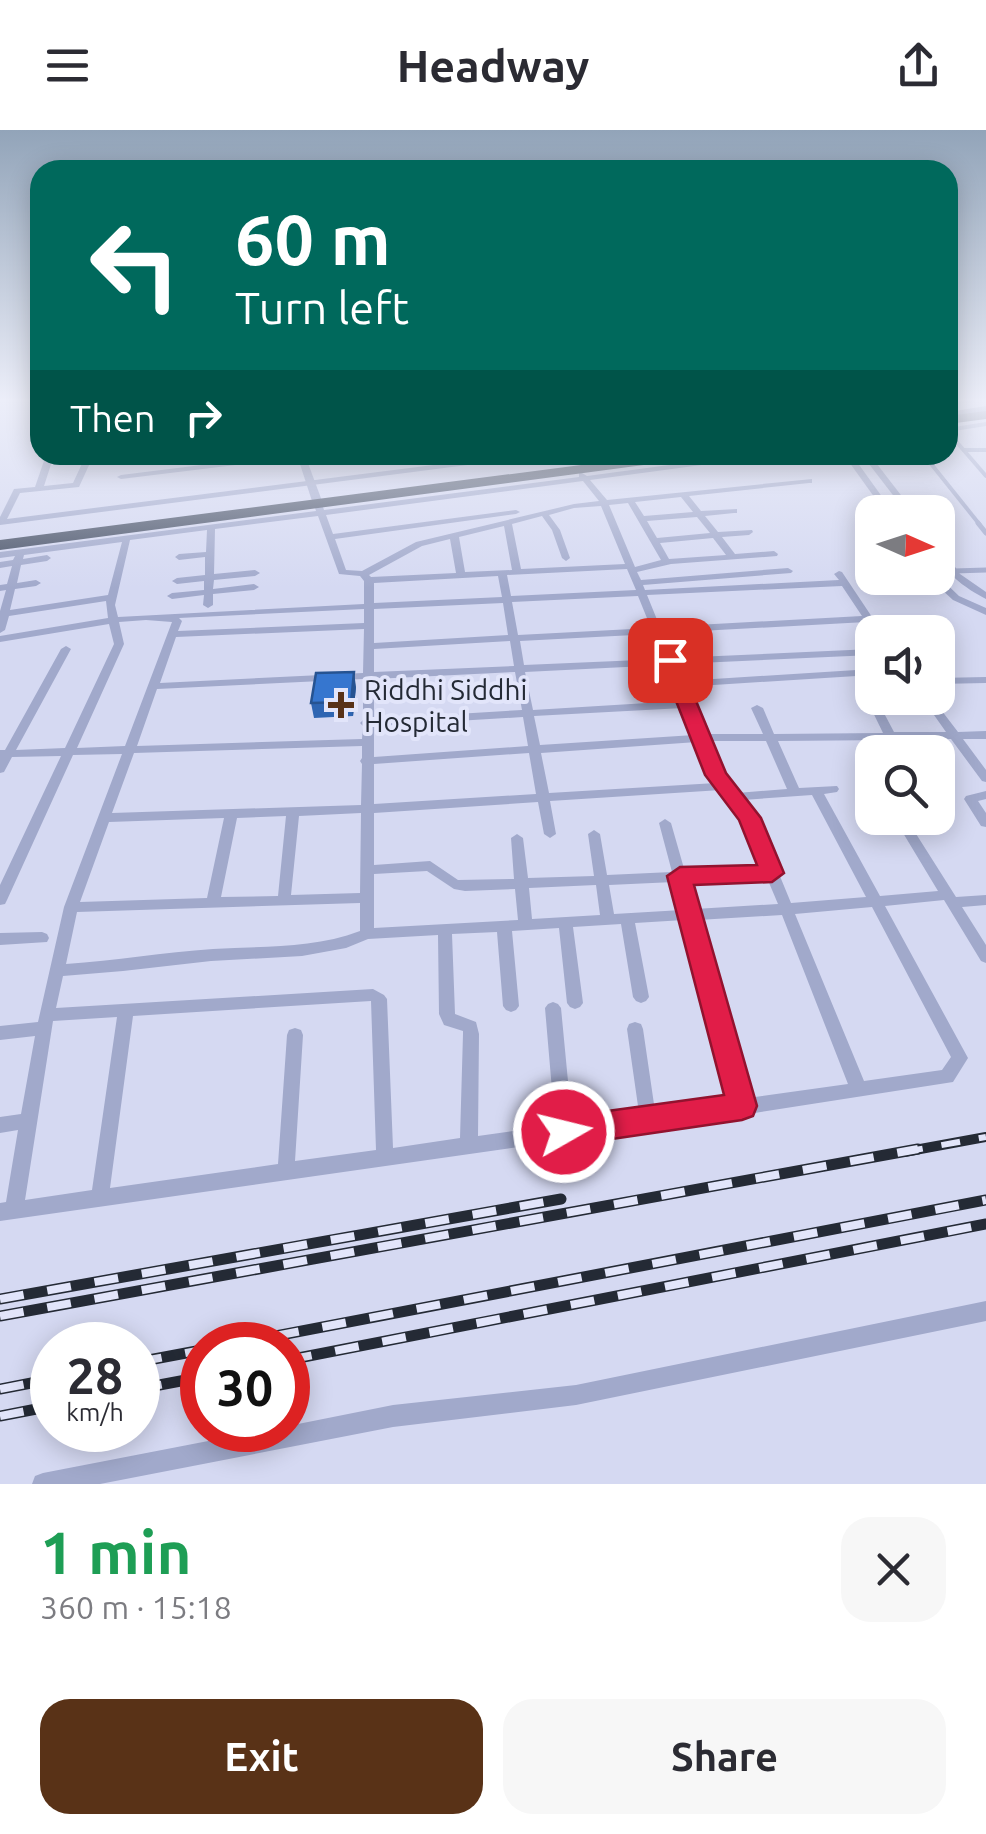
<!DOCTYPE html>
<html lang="en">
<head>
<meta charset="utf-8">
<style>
	:root { --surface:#fff; --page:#f7f7f7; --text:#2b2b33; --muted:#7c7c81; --accent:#593217 }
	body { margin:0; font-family:Ubuntu,sans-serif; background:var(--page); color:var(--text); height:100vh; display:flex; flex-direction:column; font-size:38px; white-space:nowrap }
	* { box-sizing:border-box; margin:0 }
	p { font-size:32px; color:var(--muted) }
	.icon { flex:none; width:55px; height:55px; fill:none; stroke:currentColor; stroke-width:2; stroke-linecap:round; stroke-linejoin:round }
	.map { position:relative; height:1354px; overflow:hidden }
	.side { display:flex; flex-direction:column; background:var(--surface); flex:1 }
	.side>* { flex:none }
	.hud { position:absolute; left:30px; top:30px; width:928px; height:305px; border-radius:30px; box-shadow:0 5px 25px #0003; background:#00695c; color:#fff; overflow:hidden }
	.needle { width:65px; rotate:93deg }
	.fabs { position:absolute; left:855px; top:365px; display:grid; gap:20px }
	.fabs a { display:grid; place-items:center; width:100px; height:100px; border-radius:20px; background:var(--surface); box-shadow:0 5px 25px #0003; font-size:50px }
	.speed { position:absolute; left:30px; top:1192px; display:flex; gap:20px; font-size:50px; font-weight:700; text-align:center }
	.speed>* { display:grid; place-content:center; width:130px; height:130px; border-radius:50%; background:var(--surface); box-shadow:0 5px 25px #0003; line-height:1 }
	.speed small { font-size:25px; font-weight:400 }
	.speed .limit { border:15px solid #d22; background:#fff; color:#111 }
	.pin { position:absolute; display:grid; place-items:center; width:85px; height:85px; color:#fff; margin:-42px; border-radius:20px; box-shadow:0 5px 15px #0006 }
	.me { position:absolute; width:110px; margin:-55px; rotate:82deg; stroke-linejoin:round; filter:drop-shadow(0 0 8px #0008) }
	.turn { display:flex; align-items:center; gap:35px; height:210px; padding:0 40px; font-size:45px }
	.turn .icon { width:130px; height:130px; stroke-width:2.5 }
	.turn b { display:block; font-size:70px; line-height:85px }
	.then { display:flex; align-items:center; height:95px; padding:0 40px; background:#0003; gap:20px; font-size:38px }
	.round { display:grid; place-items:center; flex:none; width:105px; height:105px; border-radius:30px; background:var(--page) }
	.headline { display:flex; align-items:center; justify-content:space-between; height:170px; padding:0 40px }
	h1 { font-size:60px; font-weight:600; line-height:75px; color:#1e9e55 }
	.primary-button { display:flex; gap:20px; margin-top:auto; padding:20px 40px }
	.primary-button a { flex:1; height:115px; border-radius:30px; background:var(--accent); color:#fff; font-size:40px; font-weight:600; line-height:115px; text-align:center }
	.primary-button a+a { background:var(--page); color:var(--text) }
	header { display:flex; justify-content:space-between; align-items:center; height:130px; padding:0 40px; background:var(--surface); font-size:45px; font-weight:600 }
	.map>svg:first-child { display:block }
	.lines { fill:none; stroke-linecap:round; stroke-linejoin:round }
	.service-far1 { stroke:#a1a9cb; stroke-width:4 }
	.service { stroke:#a1a9cb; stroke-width:5 }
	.minor { fill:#a1a9cb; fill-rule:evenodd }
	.tertiary { fill:#a1a9cb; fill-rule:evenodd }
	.secondary { fill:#727f9f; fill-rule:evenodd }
	.trunk { fill:#485267; fill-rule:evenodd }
	.rail-far1-casing { stroke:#242a35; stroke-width:10 }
	.rail-casing { stroke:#242a35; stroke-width:11 }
	.rail-far1 { stroke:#e2e5fa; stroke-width:6; stroke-dasharray:19; stroke-linecap:butt }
	.rail { stroke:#e2e5fa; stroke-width:8; stroke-dasharray:24; stroke-linecap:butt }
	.wall { fill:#2e65b2 }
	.shaded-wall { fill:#265391 }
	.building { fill:#3676cf; stroke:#265391; stroke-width:2.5 }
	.route { fill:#e11d48; stroke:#92132f; stroke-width:2.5 }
	.poi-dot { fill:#593217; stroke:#e2e5fa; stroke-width:4 }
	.labels { text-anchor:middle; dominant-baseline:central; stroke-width:8; stroke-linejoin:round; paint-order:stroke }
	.poi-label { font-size:28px; fill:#242a35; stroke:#e2e5fa; text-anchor:start }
</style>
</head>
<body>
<header><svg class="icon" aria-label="menu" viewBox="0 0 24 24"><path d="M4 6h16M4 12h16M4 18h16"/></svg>Headway<svg class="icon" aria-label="share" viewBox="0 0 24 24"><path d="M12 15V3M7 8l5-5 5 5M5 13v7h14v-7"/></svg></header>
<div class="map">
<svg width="986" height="1354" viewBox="0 0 986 1354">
	<rect width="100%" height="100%" fill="#d5d9f2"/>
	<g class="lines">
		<!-- service-far1 -->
		<g class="service-far1">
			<polyline points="948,302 986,346"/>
			<polyline points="964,320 986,320"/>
			<polyline points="924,325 980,395"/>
		</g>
		<!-- service -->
		<g class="service">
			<polyline points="978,393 986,403"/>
			<polyline points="954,441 986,440"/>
		</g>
		<!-- minor -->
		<g class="minor">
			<polygon points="970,268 986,268 986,270 948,275 948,271"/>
			<polygon points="986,292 986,296 948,302 948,298"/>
			<rect x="31" y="304" width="9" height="4"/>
			<polygon points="46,325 54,325 44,356 73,353 86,325 94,325 92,328 141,325 137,327 90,333 79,357 20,363 7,389 512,325 534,325 530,327 0,395 0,387 14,359 35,357"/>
			<polygon points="283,325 305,325 301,327 121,349 117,347 121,345"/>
			<polygon points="411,325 456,325 452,327 305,335 301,333 305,331"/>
			<path d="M 744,325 L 765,325 L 761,327 L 590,350 L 607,370 L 812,349 L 812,353 L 809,353 L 689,366 L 701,381 L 737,379 L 737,383 L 734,383 L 705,386 L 718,402 L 752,400 L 753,402 L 749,405 L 722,407 L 735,424 L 774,421 L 778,424 L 777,426 L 671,434 L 637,442 L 641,450 L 788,438 L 793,441 L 791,443 L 643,455 L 645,460 L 839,450 L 834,444 L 839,441 L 842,442 L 882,502 L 872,503 L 866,492 L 663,503 L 673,528 L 872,519 L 872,525 L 676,534 L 705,604 L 763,604 L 751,578 L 757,575 L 763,578 L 774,604 L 883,603 L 865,566 L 870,563 L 872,563 L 872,568 L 876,568 L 894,602 L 946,602 L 922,568 L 932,568 L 958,602 L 986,601 L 986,609 L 963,609 L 986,640 L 986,652 L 982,651 L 951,609 L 904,609 L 911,622 L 899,622 L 893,610 L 778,611 L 799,658 L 837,656 L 839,659 L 837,662 L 824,664 L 880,766 L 938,761 L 894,688 L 906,688 L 956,767 L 986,765 L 986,775 L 962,777 L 986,815 L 986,833 L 981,831 L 944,770 L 885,776 L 968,928 L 953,952 L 742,985 L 0,1091 L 0,1073 L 6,1072 L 18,1000 L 0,1003 L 0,987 L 21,984 L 35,906 L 0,910 L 0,896 L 38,892 L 64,777 L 122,624 L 73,625 L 7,770 L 5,774 L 0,775 L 0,755 L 61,626 L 12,627 L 4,642 L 0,643 L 0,620 L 5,620 L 61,519 L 66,516 L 71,519 L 16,620 L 65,618 L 114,514 L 109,494 L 0,512 L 0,506 L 108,488 L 106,471 L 9,486 L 5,500 L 0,503 L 0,481 L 6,460 L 0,461 L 0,455 L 7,454 L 12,436 L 0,438 L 0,432 L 13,430 L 15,426 L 0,428 L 0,422 L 316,381 L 313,371 L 317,369 L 321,371 L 324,380 L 579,347 L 579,343 L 582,343 L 587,346 ZM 583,351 L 599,371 L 574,374 L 416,412 L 362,441 L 346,440 L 335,409 L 516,384 L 520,382 L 516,380 L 333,404 L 326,385 ZM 681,367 L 693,382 L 644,386 L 635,372 ZM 628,373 L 661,430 L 635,437 L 609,375 ZM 601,376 L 625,434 L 521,439 L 512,394 L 542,386 L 552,400 L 562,428 L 566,431 L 570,428 L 560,400 L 549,385 L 574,378 ZM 318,386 L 339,444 L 360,446 L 364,451 L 364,474 L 118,487 L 115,475 L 130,410 L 207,400 L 206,422 L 179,424 L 175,427 L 179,430 L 205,427 L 205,445 L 177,448 L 172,451 L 177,454 L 204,451 L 204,460 L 172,463 L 167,466 L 172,469 L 204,465 L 203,475 L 208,478 L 213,475 L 213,464 L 254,460 L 259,457 L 254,454 L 213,459 L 214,450 L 255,446 L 260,443 L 255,440 L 214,444 L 215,399 ZM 697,387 L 710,403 L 657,408 L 647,391 ZM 504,396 L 512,440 L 465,442 L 459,407 ZM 713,408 L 726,425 L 669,429 L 660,413 ZM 450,409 L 456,443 L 371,447 L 369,445 L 422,416 ZM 122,412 L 108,465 L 10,480 L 15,459 L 36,456 L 41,453 L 36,450 L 17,453 L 21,435 L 47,431 L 51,428 L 47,425 L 23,429 L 24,425 ZM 627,439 L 636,460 L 511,466 L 507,445 ZM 498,446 L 502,467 L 374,473 L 374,453 ZM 842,456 L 862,486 L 660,497 L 647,465 ZM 638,466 L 651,498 L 518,505 L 512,472 ZM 503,473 L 508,505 L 374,513 L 374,479 ZM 364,479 L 364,493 L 178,501 L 182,491 L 179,488 ZM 146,490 L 172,492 L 125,616 L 77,618 L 124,514 L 119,492 ZM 364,499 L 363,543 L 160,553 L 176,507 ZM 653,504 L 663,529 L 524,535 L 520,511 ZM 510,511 L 514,536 L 374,542 L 374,519 ZM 666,535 L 680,571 L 533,580 L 525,542 ZM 515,542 L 522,580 L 374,589 L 374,549 ZM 363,549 L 363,590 L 360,593 L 363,596 L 362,609 L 137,616 L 157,559 ZM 683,578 L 694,605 L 540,615 L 534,586 ZM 523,587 L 528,616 L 374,627 L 374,596 ZM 708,611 L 766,611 L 787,659 L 737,663 L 722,644 ZM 697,612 L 710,645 L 716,653 L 549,663 L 541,623 ZM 362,616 L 362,628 L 360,631 L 362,634 L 361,675 L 112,683 L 134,623 ZM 529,623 L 536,664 L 374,674 L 374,634 ZM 721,660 L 744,689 L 764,739 L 685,742 L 671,693 L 665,689 L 659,693 L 672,742 L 607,745 L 600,704 L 594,700 L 588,704 L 594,746 L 528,748 L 523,708 L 517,704 L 511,708 L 514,749 L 458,750 L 430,731 L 374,735 L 374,683 L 538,672 L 544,704 L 550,708 L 556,704 L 550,671 ZM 812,665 L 866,767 L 791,773 L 756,688 L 743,670 ZM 361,683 L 360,763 L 291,765 L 299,686 ZM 286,686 L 278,766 L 221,767 L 237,688 ZM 224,688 L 207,768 L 80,772 L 109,692 ZM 427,741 L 454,759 L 465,761 L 515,759 L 518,790 L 374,798 L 374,744 ZM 767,748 L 778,774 L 695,779 L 688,751 ZM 674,752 L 682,780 L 614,784 L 609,755 ZM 596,755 L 600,785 L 532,789 L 529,758 ZM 360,773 L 360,801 C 312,819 263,816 213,819 C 164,822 115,831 66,834 L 77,782 ZM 872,777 L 951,927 L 942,940 L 864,951 L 795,784 ZM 782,785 L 848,954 L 748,968 L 698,790 ZM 684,790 L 732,970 L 655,981 L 643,899 L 641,894 L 635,892 L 629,894 L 627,899 L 639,983 L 572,993 L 561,878 L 558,874 L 553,872 L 548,874 L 545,878 L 555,995 L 478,1006 L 479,904 L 476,892 L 455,884 L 452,804 L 497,802 L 503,876 L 506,880 L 511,882 L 516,880 L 519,876 L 512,801 L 559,798 L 567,873 L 570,877 L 575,879 L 580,877 L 583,873 L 573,797 L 621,794 L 633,867 L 636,871 L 641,873 L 646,871 L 649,867 L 635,793 ZM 438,805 L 439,884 L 444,895 L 463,901 L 463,904 L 460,1008 L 393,1018 L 387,869 L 384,865 L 373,859 L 56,878 L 63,846 L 123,841 L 211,831 L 302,826 L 346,818 L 368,809 ZM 371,871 L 376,1020 L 295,1031 L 303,905 L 301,900 L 295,898 L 289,900 L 287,905 L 278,1034 L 110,1058 L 133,886 ZM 117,887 L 92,1060 L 25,1070 L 53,891 Z"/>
			<polygon points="844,325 852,325 893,382 885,382"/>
			<polygon points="862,325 870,325 914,382 906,382"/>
			<path d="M 938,416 L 941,417 L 960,444 L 986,462 L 986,469 C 967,459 937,440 938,416 Z"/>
			<polygon points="938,446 959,466 986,478 986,485 953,470 929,448"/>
			<polygon points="872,539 872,545 698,556 693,553 698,550"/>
			<polygon points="986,547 986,553 938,554 938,548"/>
			<polygon points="986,661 986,669 978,671 986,683 986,697 981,696 964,669 966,666"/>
			<polygon points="42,802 47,804 49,808 47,812 0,815 0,803"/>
			<polygon points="986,1171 986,1191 576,1275 393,1297 100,1354 32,1354 35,1346 43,1343 265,1300 288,1300 288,1296 393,1275 576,1255"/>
		</g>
		<!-- tertiary -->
		<polygon class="tertiary" points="297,325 305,325 322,371 320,373 312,371"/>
		<!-- secondary -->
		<polygon class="secondary" points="986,276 986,282 948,288 948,282"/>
		<!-- trunk -->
		<g class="trunk">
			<polygon points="986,281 986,289 948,294 948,286"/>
			<polygon points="658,325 696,325 689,329 0,420 0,410"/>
		</g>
		<defs>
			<polyline id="rail-far1" points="904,1022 986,1007"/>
			<g id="rail">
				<polyline points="0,1169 561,1069"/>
				<polyline points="0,1186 918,1019"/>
				<polyline points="228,1215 986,1070"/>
				<polyline points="288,1230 986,1094"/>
				<polyline points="138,1232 202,1220"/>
				<polyline points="0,1259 52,1249"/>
				<polyline points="138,1259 202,1247"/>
				<polyline points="0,1286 52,1276"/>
			</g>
		</defs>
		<!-- rail-far1 casing -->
		<use href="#rail-far1" class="rail-far1-casing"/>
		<!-- rail casing -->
		<use href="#rail" class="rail-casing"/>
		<!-- rail-far1 -->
		<use href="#rail-far1" class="rail-far1"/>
		<!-- rail -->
		<use href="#rail" class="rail"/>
	</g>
	<!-- wall -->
	<polygon class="wall" points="356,557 353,586 314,588 311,573"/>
	<!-- shaded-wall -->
	<polygon class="shaded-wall" points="354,542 356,557 353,586 351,572"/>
	<!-- building -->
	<polygon class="building" points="354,542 351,572 311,573 316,543"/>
	<!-- sky -->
	<linearGradient id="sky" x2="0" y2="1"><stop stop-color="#92a4b9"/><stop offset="0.59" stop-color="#eceef9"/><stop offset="1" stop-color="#eceef9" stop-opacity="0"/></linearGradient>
	<rect width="986" height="458" fill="url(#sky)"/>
	<!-- route -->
	<polygon class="route" points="670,525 679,530 726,643 761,688 784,743 772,752 694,755 757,976 753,986 742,990 564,1016 553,1012 548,1002 553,992 564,987 724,965 667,746 680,737 757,735 739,690 705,645 660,530"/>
	<!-- markers -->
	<path class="poi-dot" d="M336 560h10v10h10v10h-10v10h-10v-10h-10v-10h10z"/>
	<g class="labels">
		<!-- poi labels -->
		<g class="poi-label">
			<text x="364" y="559">Riddhi Siddhi<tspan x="364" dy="32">Hospital</tspan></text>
		</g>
	</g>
</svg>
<div class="fabs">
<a><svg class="needle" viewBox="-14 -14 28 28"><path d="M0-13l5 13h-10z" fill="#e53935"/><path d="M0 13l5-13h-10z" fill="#7c7c81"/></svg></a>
<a><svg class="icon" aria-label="sound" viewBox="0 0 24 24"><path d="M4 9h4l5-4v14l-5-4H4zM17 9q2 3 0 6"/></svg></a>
<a><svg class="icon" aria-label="search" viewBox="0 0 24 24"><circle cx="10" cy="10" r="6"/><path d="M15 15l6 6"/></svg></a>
</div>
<div class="speed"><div>28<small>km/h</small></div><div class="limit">30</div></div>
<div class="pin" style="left:670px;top:530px;background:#d93025"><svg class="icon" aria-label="arrive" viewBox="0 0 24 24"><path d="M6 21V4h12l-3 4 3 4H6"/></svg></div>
<svg class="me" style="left:564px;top:1002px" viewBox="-20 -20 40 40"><circle r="17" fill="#e11d48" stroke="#fff" stroke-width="3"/><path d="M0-11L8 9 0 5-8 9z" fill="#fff"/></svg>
<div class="hud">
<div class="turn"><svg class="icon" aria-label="left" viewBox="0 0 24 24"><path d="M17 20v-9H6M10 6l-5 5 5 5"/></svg><div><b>60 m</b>Turn left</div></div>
<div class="then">Then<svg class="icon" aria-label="right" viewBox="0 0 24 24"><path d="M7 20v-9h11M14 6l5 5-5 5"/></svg></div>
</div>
</div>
<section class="side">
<div class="headline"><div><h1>1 min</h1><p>360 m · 15:18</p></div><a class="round"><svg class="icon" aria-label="close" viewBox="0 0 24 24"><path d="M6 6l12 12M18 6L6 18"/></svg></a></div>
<div class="primary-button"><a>Exit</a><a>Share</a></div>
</section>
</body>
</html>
